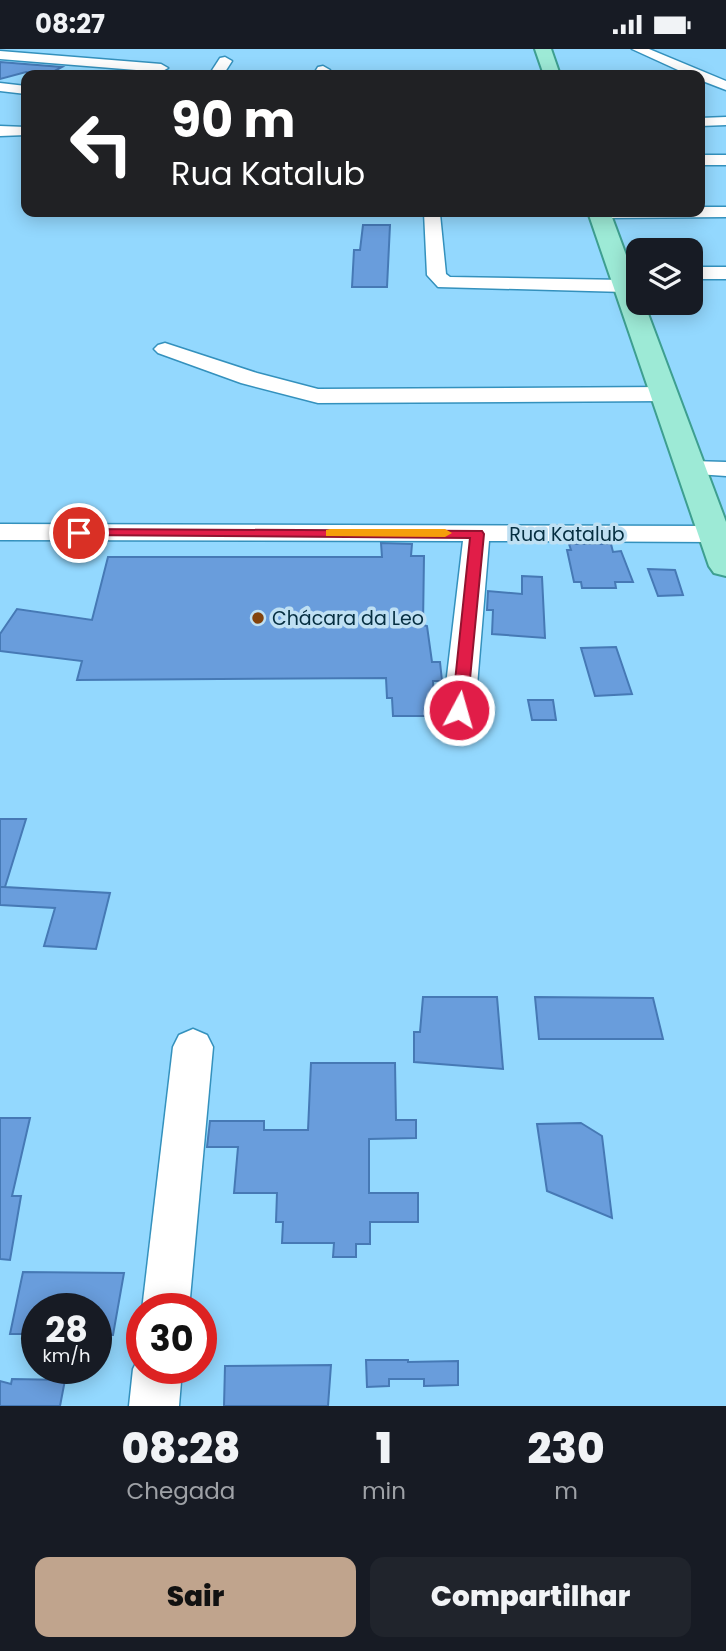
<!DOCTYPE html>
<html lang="pt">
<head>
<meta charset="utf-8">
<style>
	:root { --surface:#171b24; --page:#20242c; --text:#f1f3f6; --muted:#9ea1a6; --accent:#c0a48d }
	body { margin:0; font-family:Poppins,sans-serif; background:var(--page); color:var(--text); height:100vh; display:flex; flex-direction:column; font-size:26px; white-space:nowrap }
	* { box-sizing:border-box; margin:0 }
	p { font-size:23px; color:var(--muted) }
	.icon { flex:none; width:38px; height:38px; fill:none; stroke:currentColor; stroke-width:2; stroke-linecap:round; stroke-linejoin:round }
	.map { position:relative; height:1357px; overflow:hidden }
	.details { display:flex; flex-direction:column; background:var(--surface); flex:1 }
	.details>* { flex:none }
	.hud { position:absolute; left:21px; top:21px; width:684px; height:147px; border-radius:14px; box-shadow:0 4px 18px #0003; background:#202124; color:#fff; overflow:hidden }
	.tools { position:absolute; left:626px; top:189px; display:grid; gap:14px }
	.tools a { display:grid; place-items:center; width:77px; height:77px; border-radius:14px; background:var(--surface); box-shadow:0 4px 18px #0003; font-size:35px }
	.speed { position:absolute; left:21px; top:1244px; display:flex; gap:14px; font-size:35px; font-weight:700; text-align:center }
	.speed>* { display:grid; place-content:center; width:91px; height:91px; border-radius:50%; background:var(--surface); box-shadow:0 4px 18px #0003; line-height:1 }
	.speed small { font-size:18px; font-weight:400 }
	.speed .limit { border:10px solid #d22; background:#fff; color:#111 }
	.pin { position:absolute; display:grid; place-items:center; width:60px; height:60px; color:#fff; margin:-30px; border:4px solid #fff; border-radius:50%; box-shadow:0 2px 7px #0007 }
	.me { position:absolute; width:77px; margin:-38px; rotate:6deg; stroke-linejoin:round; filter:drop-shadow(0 0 5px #0008) }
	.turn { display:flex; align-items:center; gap:24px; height:147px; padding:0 35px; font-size:32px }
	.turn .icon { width:91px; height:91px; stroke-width:2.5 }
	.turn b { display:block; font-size:49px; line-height:60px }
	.eta { display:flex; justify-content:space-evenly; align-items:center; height:119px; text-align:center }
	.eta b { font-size:42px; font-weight:800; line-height:49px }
	.primary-button { display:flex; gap:14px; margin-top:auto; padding:14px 35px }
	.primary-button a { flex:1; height:80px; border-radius:14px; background:var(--accent); color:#111; font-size:28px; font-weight:800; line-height:80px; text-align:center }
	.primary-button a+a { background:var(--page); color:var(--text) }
	.status { display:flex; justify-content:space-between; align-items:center; height:49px; padding:0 35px; background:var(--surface); direction:ltr }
	.status svg { height:19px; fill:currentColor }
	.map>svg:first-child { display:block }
	.building { fill:#699ddc; stroke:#4679b5; stroke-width:2 }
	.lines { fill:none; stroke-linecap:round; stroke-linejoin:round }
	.minor-casing { stroke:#3491bd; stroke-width:3 }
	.major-casing { stroke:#3e9f90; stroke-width:4 }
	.minor { fill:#fff; fill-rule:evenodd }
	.major { fill:#9dead6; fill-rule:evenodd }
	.route { fill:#e11d48; stroke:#92132f; stroke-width:2 }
	.slow { fill:#f59e0b }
	.poi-dot { fill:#83430c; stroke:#bfe0f3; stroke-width:2.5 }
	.labels { text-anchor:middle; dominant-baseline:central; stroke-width:7; stroke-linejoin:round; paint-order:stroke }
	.street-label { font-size:19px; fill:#052e40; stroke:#bfe0f3 }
	.poi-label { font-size:19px; fill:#052e40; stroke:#bfe0f3; text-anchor:start }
</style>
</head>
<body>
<div class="status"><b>08:27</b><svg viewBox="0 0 49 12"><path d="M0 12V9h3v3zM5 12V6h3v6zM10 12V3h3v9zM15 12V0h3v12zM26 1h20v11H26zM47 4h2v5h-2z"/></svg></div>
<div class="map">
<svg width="726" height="1357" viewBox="0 0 726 1357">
	<rect width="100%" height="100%" fill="#93d8fe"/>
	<!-- building -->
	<g class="building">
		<polygon points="0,13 62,18 49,25 26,23 0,30"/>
		<polygon points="363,176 390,176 387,238 352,238 354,201 360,201"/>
		<polygon points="381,494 412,495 411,507 424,507 423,576 427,577 432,613 440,613 442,632 433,632 435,667 393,667 392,649 387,649 386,629 77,631 82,612 0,602 0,585 17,560 92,571 108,508 382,508"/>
		<polygon points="569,495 611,495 613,503 621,502 633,533 615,533 616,539 582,539 581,533 574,533 567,501 571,501"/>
		<polygon points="648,520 675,521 683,546 658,547"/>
		<polygon points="522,527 542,528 545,589 492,585 493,561 487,561 488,542 522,545"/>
		<polygon points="616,598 632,645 595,647 581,599"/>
		<polygon points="528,651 553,651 556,671 532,671"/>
		<polygon points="0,770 26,770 5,838 110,844 96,900 44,897 55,859 0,856 0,838 5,838 0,838"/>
		<polygon points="423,948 497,948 503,1020 414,1013 414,983 420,983"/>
		<polygon points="535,948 653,949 663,990 539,990"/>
		<polygon points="311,1014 395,1014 396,1071 416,1071 416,1089 369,1090 369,1144 418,1144 418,1173 370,1173 370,1195 356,1195 356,1208 333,1208 334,1194 282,1194 283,1173 276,1173 277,1144 234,1144 238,1098 207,1098 210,1072 264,1072 264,1081 308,1081"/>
		<polygon points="0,1069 30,1069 12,1147 21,1147 10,1211 0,1210"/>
		<polygon points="581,1074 602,1087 612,1169 547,1142 537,1075"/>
		<polygon points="23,1223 124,1224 113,1286 96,1286 96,1260 37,1260 37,1285 10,1285"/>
		<polygon points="366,1311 408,1311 408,1313 458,1312 458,1336 424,1337 424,1330 389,1330 389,1337 367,1338"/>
		<polygon points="331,1316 328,1357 224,1357 225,1317"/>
		<polygon points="12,1330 65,1331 60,1357 0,1357 0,1332 11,1335"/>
	</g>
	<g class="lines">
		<defs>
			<g id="minor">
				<polygon points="632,0 649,0 726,32 726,41 700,31 700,26 689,26"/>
				<polygon points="0,2 161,15 168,19 161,23 0,10"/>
				<polygon points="225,8 232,12 223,26 209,26 220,9"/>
				<polygon points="323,17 330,21 327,26 313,26 318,18"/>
				<polygon points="0,34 26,37 26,45 0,42"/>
				<polygon points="726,68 726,76 700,77 700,69"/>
				<polygon points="0,77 26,78 26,86 0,87"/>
				<rect x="700" y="106" width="26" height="10"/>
				<polygon points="700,158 726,158 726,168 599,169 590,164 700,163"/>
				<polygon points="424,163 440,165 446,225 450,228 625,231 635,237 625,243 438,238 427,226"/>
				<rect x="691" y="218" width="35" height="12"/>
				<polygon points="165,294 257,324 318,340 665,338 673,340 676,345 673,350 665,352 318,354 241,334 158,304 154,300 158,296"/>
				<polygon points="691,412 726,413 726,427 682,424 679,419 682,414"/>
				<polygon points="0,475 715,477 724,479 726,488 715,493 489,492 475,661 470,668 459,671 448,668 443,661 463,492 0,491"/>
				<polygon points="193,980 207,986 213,998 189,1260 142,1261 173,998 179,986"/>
				<polygon points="142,1302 142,1320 182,1320 179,1357 129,1357 133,1320"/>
			</g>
			<g id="major">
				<polygon points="535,0 551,0 560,26 544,26"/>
				<polygon points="588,163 610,163 639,241 639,254 644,254 726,473 726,527 714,524 709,517"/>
			</g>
		</defs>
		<!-- minor casing -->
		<use href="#minor" class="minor-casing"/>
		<!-- major casing -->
		<use href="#major" class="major-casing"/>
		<!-- minor -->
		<use href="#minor" class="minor"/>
		<!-- major -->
		<use href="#major" class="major"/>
	</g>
	<!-- route -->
	<polygon class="route" points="79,480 482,482 484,485 467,661 459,666 452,661 470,489 75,486 73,484"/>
	<!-- slow -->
	<polygon class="slow" points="330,480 445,480 452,484 445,488 326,487 326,481"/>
	<!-- markers -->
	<circle class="poi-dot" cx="258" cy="569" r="7"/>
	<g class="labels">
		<!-- street labels -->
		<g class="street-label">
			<text x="567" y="485">Rua Katalub</text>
		</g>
		<!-- poi labels -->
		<g class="poi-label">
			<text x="272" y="569">Chácara da Leo</text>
		</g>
	</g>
</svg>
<div class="tools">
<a><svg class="icon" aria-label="layers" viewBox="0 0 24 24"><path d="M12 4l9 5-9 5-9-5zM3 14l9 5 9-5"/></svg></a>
</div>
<div class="speed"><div>28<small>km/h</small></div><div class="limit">30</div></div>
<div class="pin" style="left:79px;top:484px;background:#d93025"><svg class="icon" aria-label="arrive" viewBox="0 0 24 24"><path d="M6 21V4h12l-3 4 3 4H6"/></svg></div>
<svg class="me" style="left:459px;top:661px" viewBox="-20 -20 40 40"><circle r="17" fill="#e11d48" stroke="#fff" stroke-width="3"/><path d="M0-11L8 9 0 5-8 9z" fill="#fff"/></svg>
<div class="hud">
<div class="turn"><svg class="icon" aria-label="left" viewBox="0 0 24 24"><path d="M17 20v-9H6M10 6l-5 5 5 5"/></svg><div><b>90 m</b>Rua Katalub</div></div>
</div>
</div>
<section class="details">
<div class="eta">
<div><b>08:28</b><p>Chegada</p></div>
<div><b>1</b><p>min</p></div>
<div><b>230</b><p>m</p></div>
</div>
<div class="primary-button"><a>Sair</a><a>Compartilhar</a></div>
</section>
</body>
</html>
